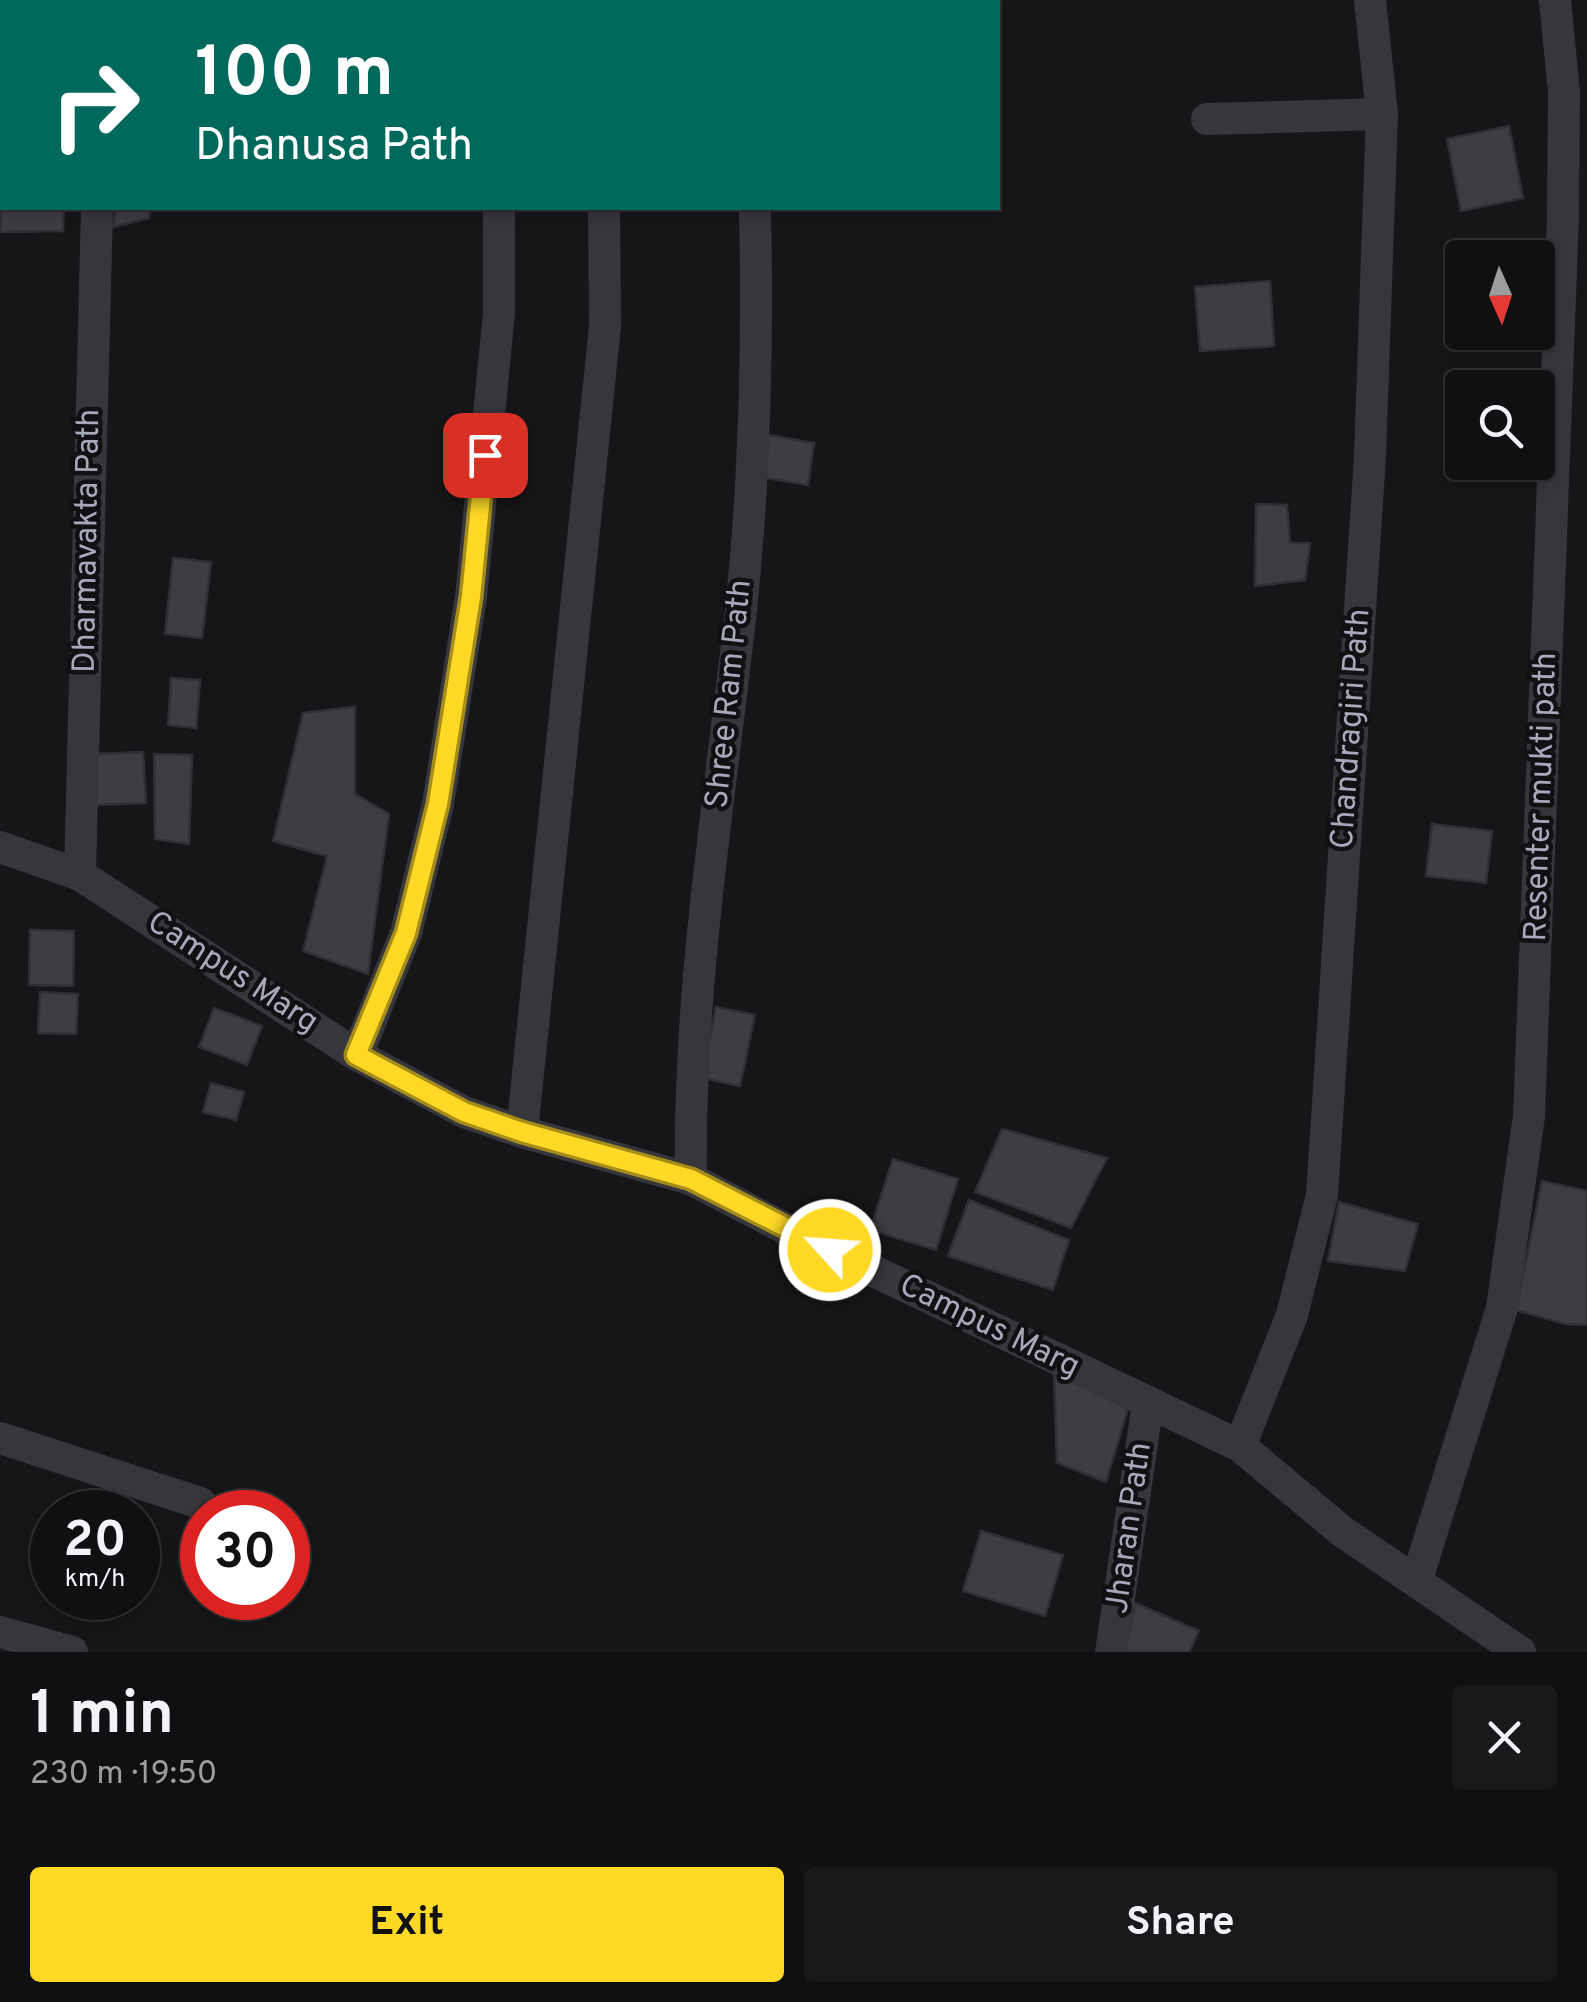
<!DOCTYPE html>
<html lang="en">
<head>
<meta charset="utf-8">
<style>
	:root { --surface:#101012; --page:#19191b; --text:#f1f3f6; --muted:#9c9d9f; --line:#303032; --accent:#ffd926 }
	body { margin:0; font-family:Overpass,sans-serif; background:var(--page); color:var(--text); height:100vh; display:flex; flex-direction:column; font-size:38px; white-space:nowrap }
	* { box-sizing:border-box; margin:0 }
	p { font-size:32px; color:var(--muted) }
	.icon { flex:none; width:55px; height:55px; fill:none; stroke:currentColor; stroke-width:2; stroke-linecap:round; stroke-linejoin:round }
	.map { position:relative; height:1652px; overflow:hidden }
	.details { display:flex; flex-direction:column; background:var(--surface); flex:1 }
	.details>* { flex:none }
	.banner { position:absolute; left:0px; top:0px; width:1000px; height:210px; box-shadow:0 5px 15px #0003,0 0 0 2px var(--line); background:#00695c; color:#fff; overflow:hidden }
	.needle { width:65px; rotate:177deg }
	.buttons { position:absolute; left:1445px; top:240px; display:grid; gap:20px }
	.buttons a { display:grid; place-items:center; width:110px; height:110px; border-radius:10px; background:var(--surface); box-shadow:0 5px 15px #0003,0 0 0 2px var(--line); font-size:50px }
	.speed { position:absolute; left:30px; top:1490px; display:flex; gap:20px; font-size:50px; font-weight:700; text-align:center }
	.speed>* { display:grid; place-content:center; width:130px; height:130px; border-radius:50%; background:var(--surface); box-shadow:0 5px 15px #0003,0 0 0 2px var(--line); line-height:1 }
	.speed small { font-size:25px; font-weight:400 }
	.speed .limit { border:15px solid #d22; background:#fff; color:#111 }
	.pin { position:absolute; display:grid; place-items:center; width:85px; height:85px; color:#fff; margin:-42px; border-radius:20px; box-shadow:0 5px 15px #0006 }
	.me { position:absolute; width:110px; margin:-55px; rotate:296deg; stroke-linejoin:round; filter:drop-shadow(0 0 8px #0008) }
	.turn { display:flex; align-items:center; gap:35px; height:210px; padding:0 30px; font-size:45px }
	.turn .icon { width:130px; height:130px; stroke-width:2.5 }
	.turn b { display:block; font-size:70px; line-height:85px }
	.round { display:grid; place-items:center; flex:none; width:105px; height:105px; border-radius:10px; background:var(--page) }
	.summary { display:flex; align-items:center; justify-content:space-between; height:170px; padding:0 30px }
	h1 { font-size:60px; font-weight:700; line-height:75px }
	.cta { display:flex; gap:20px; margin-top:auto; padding:20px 30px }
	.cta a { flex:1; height:115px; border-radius:10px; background:var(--accent); color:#111; font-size:40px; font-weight:700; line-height:115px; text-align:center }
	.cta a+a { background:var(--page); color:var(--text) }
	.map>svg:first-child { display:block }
	.building { fill:#3d3d43; stroke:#302f34; stroke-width:2.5 }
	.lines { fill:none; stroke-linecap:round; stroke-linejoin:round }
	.street { stroke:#36363d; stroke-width:32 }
	.route-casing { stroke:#a68d19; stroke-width:25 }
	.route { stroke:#ffd926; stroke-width:18 }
	.labels { text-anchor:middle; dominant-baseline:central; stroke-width:9; stroke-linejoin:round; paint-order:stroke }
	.street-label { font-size:32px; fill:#a6a9b9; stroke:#111013 }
</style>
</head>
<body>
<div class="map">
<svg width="1587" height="1652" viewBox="0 0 1587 1652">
	<rect width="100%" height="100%" fill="#161518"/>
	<!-- building -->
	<g class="building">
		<polygon points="1509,126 1523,198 1461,211 1447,139"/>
		<polygon points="2,194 2,208 64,208 63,231 0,232"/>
		<polygon points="116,208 151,208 149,218 113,227"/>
		<polygon points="1270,281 1274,346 1200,351 1195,287"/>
		<polygon points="762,434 814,443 808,485 755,476"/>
		<polygon points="1256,504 1287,505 1290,543 1310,543 1305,580 1255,586"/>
		<polygon points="173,558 211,562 202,638 165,634"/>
		<polygon points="171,678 200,680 196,728 168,725"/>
		<polygon points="355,707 355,794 389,814 368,974 303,951 327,856 273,841 303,713"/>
		<polygon points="143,752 146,803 92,805 91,754"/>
		<polygon points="154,754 192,755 189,844 155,839"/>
		<polygon points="1432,824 1492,831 1486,883 1426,876"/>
		<polygon points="30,930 74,931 73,986 29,985"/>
		<polygon points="40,992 78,994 76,1034 38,1033"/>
		<polygon points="716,1007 755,1015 740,1086 702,1078"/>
		<polygon points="214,1008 262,1026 247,1065 199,1047"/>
		<polygon points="211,1083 244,1092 236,1120 203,1112"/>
		<polygon points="1002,1129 1107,1158 1071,1228 975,1192"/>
		<polygon points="893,1159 958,1179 936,1250 870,1230"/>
		<polygon points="1542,1181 1587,1191 1587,1325 1565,1324 1516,1310"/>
		<polygon points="969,1200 1069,1240 1053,1290 948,1256"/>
		<polygon points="1339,1202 1418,1224 1405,1271 1328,1261"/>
		<polygon points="1054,1373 1129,1405 1106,1482 1057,1463"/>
		<polygon points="981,1531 1063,1555 1045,1616 963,1591"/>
		<polygon points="1135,1603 1199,1631 1189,1652 1125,1652"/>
	</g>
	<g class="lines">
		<!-- street -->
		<g class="street">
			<polyline points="97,0 97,2"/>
			<polyline points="492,0 492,2"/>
			<polyline points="594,0 594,2"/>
			<polyline points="749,0 749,2"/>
			<polyline points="4,2 4,0"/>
			<polyline points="0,68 2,29"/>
			<polyline points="1207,119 1382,114"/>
			<polyline points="0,847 80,875 357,1055 464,1112 522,1132 691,1179 794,1233 1240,1446 1343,1532 1520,1652"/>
			<polyline points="80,875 97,208"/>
			<polyline points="357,1055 406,933 438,804 471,597 499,313 499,208"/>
			<polyline points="522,1132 605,326 604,208"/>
			<path d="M 691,1179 C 688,988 720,799 741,610 C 755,477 758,341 755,208"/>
			<polyline points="0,1438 200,1503"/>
			<polyline points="1240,1446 1292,1315 1322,1195 1370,456 1382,114 1370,0"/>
			<polyline points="1417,1579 1502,1308 1529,1116 1563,218 1564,92 1555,0"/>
			<polyline points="0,1632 72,1652"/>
			<polyline points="1111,1652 1148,1403"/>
		</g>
	</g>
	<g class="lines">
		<defs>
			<polyline id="route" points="485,455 471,597 438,804 406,933 356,1055 464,1112 522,1132 691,1179 830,1250"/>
		</defs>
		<!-- route casing -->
		<use href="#route" class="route-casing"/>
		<!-- route -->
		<use href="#route" class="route"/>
	</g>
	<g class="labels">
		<!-- street labels -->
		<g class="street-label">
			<text transform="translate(88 541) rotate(-89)">Dharmavakta Path</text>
			<text transform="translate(730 694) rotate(-84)">Shree Ram Path</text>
			<text transform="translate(1352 729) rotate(-86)">Chandragiri Path</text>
			<text transform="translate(1542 797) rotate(-88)">Resenter mukti path</text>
			<text transform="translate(232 973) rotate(33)">Campus Marg</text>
			<text transform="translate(989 1327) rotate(26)">Campus Marg</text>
			<text transform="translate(1130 1528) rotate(-82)">Jharan Path</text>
		</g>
	</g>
</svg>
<div class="buttons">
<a><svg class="needle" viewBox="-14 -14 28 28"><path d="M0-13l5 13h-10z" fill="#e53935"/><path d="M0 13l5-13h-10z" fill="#9c9d9f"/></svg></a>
<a><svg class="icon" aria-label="search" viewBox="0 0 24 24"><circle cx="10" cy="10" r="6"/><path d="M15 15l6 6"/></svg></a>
</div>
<div class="speed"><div>20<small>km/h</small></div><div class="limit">30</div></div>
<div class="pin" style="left:485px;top:455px;background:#d93025"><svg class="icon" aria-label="arrive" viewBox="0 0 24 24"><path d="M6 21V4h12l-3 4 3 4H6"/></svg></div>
<svg class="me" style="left:830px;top:1250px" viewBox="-20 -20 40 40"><circle r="17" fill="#ffd926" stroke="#fff" stroke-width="3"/><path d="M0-11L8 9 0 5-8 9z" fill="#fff"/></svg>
<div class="banner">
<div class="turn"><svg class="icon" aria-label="right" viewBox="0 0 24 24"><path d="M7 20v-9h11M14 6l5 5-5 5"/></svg><div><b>100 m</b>Dhanusa Path</div></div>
</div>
</div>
<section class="details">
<div class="summary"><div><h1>1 min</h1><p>230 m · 19:50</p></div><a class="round"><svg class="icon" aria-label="close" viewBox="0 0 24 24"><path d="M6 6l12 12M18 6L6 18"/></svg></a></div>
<div class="cta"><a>Exit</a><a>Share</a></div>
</section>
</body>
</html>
